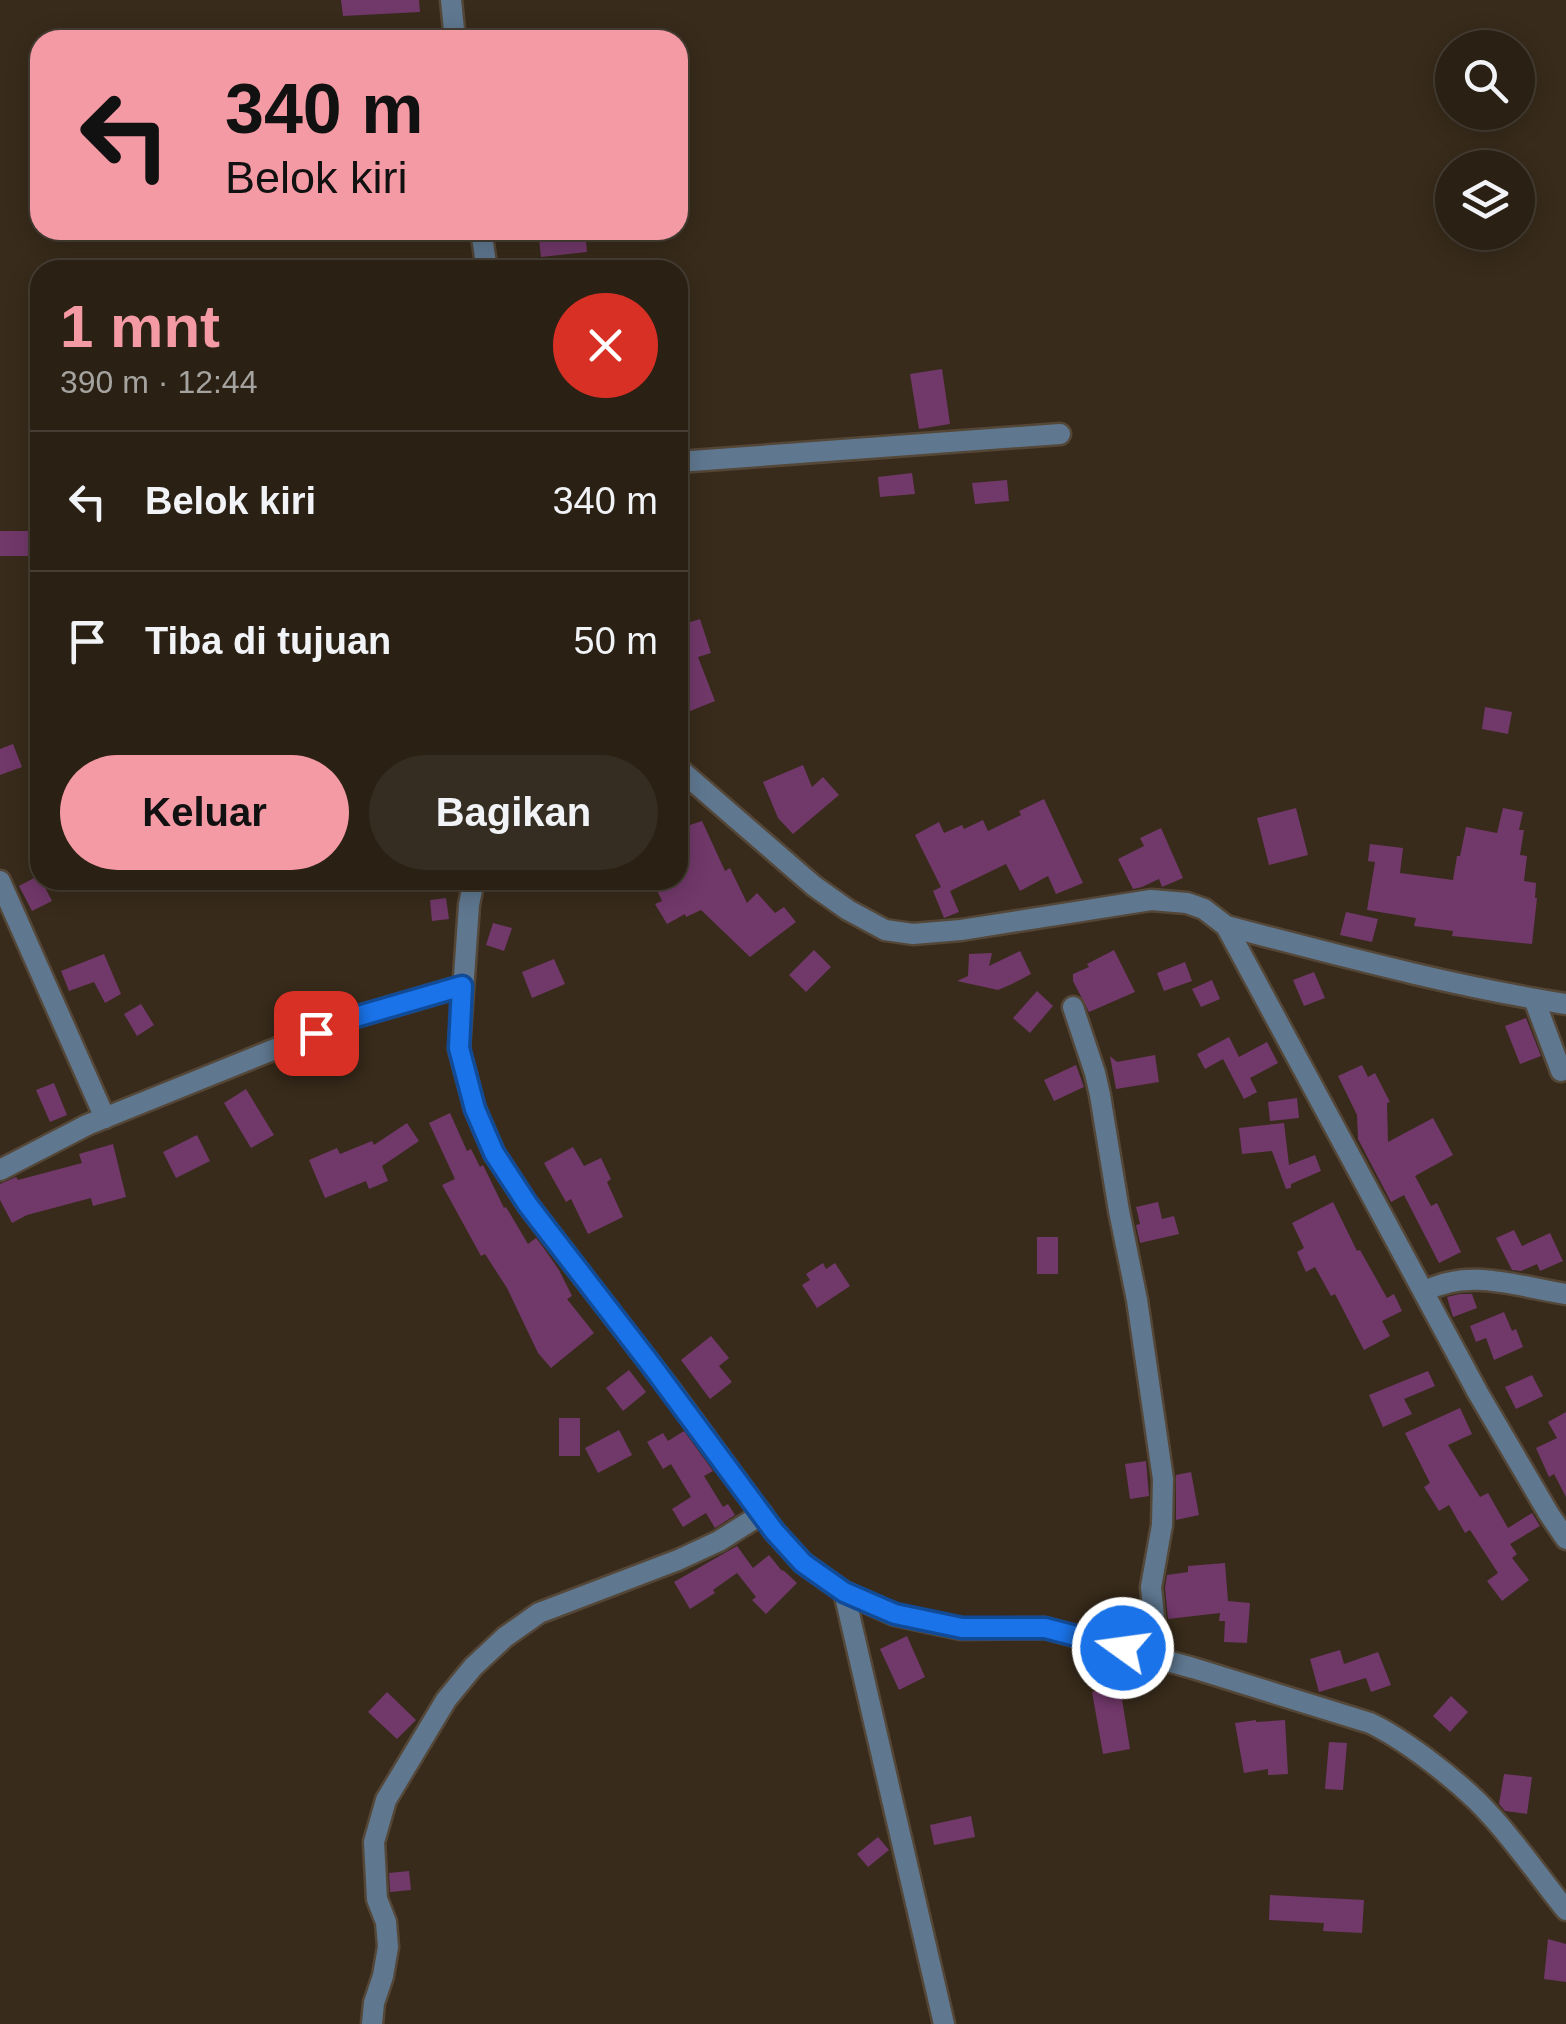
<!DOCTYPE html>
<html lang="id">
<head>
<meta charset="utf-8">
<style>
	:root { --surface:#2a2014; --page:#362d22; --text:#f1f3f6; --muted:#a5a3a0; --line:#463e34; --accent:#f49aa4 }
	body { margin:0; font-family:Arial,sans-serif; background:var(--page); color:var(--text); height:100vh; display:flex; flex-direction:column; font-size:38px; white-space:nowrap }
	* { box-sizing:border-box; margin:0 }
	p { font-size:32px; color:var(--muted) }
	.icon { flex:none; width:55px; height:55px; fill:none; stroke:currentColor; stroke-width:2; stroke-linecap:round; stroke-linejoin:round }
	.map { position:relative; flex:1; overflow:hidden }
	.drawer { position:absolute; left:30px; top:260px; width:658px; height:630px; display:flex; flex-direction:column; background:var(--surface); border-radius:30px; box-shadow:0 5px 25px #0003,0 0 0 2px var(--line) }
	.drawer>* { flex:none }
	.hud { position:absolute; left:30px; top:30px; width:658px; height:210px; border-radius:30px; box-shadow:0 5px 25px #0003,0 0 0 2px var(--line); background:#f49aa4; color:#111; overflow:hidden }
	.buttons { position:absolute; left:1435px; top:30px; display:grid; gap:20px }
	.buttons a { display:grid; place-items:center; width:100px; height:100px; border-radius:50%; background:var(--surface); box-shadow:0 5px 25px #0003,0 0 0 2px var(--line); font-size:50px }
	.pin { position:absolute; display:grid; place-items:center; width:85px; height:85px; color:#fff; margin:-42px; border-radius:20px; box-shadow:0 5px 15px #0006 }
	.me { position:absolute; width:110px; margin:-55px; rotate:284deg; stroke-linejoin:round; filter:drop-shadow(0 0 8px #0008) }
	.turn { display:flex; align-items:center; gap:35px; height:210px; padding:0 30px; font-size:45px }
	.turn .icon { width:130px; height:130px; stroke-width:2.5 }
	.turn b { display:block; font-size:70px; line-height:85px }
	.round { display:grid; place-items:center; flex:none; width:105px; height:105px; border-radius:52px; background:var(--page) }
	.overview { display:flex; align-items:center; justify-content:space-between; height:170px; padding:0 30px }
	h1 { font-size:60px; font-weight:800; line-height:75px; color:var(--accent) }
	.primary-button { display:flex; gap:20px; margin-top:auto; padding:20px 30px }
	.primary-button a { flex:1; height:115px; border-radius:60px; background:var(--accent); color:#111; font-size:40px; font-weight:800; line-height:115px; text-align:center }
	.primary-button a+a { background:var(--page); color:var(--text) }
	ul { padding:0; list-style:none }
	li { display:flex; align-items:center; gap:30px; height:140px; padding:0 30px; border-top:2px solid var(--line) }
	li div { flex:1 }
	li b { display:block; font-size:38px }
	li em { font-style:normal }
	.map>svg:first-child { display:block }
	.building { fill:#71386a }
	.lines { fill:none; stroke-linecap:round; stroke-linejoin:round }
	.minor-casing { stroke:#544738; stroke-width:25 }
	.minor { stroke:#5f7890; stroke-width:20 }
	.route-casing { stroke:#114b97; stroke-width:25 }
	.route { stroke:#1a73e8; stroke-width:18 }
</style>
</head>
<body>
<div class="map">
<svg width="1566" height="2024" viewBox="0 0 1566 2024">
	<rect width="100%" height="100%" fill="#382b1b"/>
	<!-- building -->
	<g class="building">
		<polygon points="341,0 419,0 420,12 343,16"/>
		<polygon points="538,230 585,230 587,252 541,257"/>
		<polygon points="942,369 950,424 919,429 910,374"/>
		<polygon points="912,473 915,494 880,497 878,477"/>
		<polygon points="1007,480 1009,501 975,504 972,483"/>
		<rect x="0" y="531" width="40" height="25"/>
		<polygon points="700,619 711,653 698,657 715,701 678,716 678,637 687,633 684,624"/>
		<polygon points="1485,707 1512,712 1508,734 1482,729"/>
		<polygon points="13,744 22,767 0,775 0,749"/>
		<polygon points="803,765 812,787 823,777 839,795 793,834 778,818 763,782"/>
		<polygon points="1044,799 1083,883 1056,894 1048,876 1020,891 1006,864 950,891 959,912 944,918 933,891 941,887 915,835 939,822 944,833 962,825 964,829 983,820 988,831 1021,815 1019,811"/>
		<polygon points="1296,808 1308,855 1269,865 1257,818"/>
		<polygon points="1503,808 1523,812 1519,830 1524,830 1520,855 1527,856 1524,881 1536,883 1535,898 1537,898 1532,944 1452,936 1453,931 1414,926 1416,918 1367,910 1375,862 1368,861 1370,844 1403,848 1400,873 1453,880 1457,856 1460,856 1466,827 1497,833"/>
		<polygon points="702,821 725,871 730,868 747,903 757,893 775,913 784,907 796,922 750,957 701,910 686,917 685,914 667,924 655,904 662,901 652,880 678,880 678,829"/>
		<polygon points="1161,828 1183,878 1162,887 1159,879 1142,887 1133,889 1118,859 1144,846 1140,838"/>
		<polygon points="34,878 40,878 52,901 32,911 19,886"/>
		<polygon points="446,898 449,919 432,921 430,900"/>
		<polygon points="1346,912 1378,919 1372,942 1340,935"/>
		<polygon points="493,923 512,928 504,951 486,945"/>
		<polygon points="814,950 831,967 806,992 789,975"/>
		<polygon points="1114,950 1135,992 1089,1012 1073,981 1073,974 1089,967 1087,964"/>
		<polygon points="1020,951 1031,974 1012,984 998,990 957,981 968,976 969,954 992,953 989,966"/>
		<polygon points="104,954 121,994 105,1003 94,982 69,991 61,971"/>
		<polygon points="554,959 565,984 532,998 522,972"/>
		<polygon points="1185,962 1192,981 1164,991 1157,973"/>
		<polygon points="1314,972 1325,998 1304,1006 1293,980"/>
		<polygon points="1212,980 1220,999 1201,1007 1192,989"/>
		<polygon points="1037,991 1053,1006 1030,1033 1013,1018"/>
		<polygon points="141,1004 154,1025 137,1036 124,1014"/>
		<polygon points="1526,1018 1541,1056 1520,1064 1505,1026"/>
		<polygon points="1229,1037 1239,1057 1267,1042 1278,1063 1250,1078 1257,1092 1244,1099 1223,1059 1205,1069 1197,1054"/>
		<polygon points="1155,1055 1159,1082 1116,1089 1110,1056 1117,1062"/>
		<polygon points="1076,1065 1084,1087 1054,1101 1044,1080"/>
		<polygon points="1362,1065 1368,1077 1375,1073 1390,1102 1387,1103 1388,1142 1433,1118 1453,1155 1415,1176 1431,1206 1437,1203 1461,1252 1439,1263 1404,1195 1391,1202 1358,1139 1357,1115 1338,1076"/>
		<polygon points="54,1083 67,1115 50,1122 36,1090"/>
		<polygon points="246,1089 274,1135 251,1148 224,1103"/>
		<polygon points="1297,1098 1299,1118 1270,1121 1268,1102"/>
		<polygon points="450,1113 467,1151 471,1149 480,1167 483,1165 504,1208 506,1207 528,1244 536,1238 543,1247 559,1270 572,1296 567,1299 594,1333 551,1368 538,1353 507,1288 485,1254 481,1256 442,1185 455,1179 429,1123"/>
		<polygon points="407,1123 419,1141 382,1166 388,1181 369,1189 366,1181 325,1198 309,1160 337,1148 340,1154 372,1141 374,1145"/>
		<polygon points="1284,1123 1289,1165 1315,1155 1321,1171 1291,1184 1291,1188 1286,1189 1272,1151 1242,1154 1239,1128"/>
		<polygon points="197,1135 210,1161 176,1178 163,1152"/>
		<polygon points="113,1144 126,1197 93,1206 91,1198 27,1215 12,1223 0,1200 0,1184 16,1177 18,1180 82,1163 79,1154"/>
		<polygon points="573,1147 584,1166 601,1158 611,1179 607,1182 623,1217 588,1234 571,1199 566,1202 544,1163"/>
		<polygon points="1158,1202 1162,1219 1174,1216 1179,1234 1140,1243 1136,1225 1140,1224 1136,1207"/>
		<polygon points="1333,1202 1357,1251 1360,1250 1387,1298 1394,1294 1402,1311 1382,1321 1390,1336 1364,1350 1335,1294 1331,1296 1315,1267 1306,1272 1297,1252 1304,1248 1292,1223"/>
		<polygon points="1514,1230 1522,1246 1550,1233 1563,1261 1540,1271 1537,1264 1521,1271 1512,1270 1496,1238"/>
		<rect x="1037" y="1237" width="21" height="37"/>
		<polygon points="823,1263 826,1269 835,1263 850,1286 817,1308 802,1285 810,1280 806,1274"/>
		<polygon points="1460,1294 1472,1294 1477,1308 1453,1317 1447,1297"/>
		<polygon points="1504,1312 1512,1331 1516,1329 1523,1347 1494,1360 1486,1338 1476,1342 1470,1326"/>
		<polygon points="711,1336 729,1358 719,1366 732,1382 710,1399 681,1360"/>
		<polygon points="629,1370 646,1392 623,1411 606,1388"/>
		<polygon points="1428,1371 1435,1386 1404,1399 1412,1414 1383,1427 1369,1395"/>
		<polygon points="1532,1375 1543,1396 1516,1409 1505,1387"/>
		<polygon points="1460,1408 1472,1434 1448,1445 1480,1497 1488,1493 1508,1528 1532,1513 1540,1526 1510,1544 1517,1554 1512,1558 1529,1580 1502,1601 1487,1581 1498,1573 1470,1530 1465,1533 1449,1505 1439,1511 1424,1487 1430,1483 1405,1433"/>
		<polygon points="1566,1412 1566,1497 1554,1474 1549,1477 1536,1448 1557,1438 1548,1422"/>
		<rect x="559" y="1418" width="21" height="38"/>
		<polygon points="619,1430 632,1455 598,1473 585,1448"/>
		<polygon points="684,1431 713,1471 704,1476 723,1507 728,1504 735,1515 715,1528 706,1513 683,1527 672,1509 691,1497 671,1464 663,1469 647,1442 663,1433 668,1441"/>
		<polygon points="1146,1461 1149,1496 1130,1499 1125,1464"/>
		<polygon points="1191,1472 1199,1515 1176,1520 1176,1475"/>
		<polygon points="737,1546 753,1568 769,1555 782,1571 783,1570 797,1583 766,1614 752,1600 756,1597 737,1573 713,1590 715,1593 690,1609 674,1582"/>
		<polygon points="1225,1563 1228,1601 1250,1603 1247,1643 1224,1642 1225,1621 1219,1621 1220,1613 1168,1619 1165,1588 1167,1575 1188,1572 1188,1566"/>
		<polygon points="907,1636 925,1677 899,1690 880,1649"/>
		<polygon points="1340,1650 1344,1664 1378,1652 1391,1685 1371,1692 1366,1678 1319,1692 1310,1659"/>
		<polygon points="1120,1687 1130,1749 1103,1754 1092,1692"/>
		<polygon points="387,1692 416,1720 397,1739 368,1712"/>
		<polygon points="1451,1696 1468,1712 1450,1732 1433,1716"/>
		<polygon points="1256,1720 1256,1722 1285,1720 1288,1774 1268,1775 1268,1769 1244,1773 1235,1723"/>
		<polygon points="1329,1742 1347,1743 1343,1790 1325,1789"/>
		<polygon points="1504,1774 1532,1777 1527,1814 1505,1811 1499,1804"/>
		<polygon points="971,1816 975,1837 934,1845 930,1825"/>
		<polygon points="878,1837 889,1850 868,1867 857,1854"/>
		<polygon points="409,1871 411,1890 390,1892 389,1873"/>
		<polygon points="1270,1895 1364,1900 1362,1933 1323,1931 1324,1923 1269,1920"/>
		<polygon points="1548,1939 1566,1944 1566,1982 1544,1979"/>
	</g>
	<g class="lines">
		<defs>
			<g id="minor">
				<polyline points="451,0 455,40"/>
				<polyline points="481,230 487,270"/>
				<polyline points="678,462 1060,434"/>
				<polyline points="678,768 814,886 848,910 885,930 913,934 961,930 1151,900 1187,903 1204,909 1226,926 1478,1393 1549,1514 1566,1539"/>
				<path d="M 474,880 L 469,905 L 459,1049 L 475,1109 L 494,1153 L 528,1205 L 672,1392 L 774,1531 L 803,1563 L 844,1592 L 895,1615 L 961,1629 L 1045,1628 L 1193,1668 L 1370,1723 C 1404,1739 1450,1775 1477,1801 C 1510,1834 1537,1874 1566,1910"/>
				<polyline points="0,881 105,1118"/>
				<path d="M 1226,926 C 1338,955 1451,986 1566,1004"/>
				<polyline points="1534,999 1561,1071"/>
				<polyline points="1073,1007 1095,1073 1100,1095 1119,1211 1137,1300 1163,1479 1162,1525 1151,1587 1158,1658"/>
				<polyline points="0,1170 87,1125 352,1018 462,986"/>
				<path d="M 1424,1292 C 1467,1267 1520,1287 1566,1294"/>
				<polyline points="844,1592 944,2024"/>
				<polyline points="372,2024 374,2003 383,1976 388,1947 386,1922 377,1899 374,1842 386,1800 446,1700 473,1667 505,1637 539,1613 678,1560 719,1541 762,1514"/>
			</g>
		</defs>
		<!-- minor casing -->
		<use href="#minor" class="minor-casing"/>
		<!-- minor -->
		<use href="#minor" class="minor"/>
	</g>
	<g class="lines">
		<defs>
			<polyline id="route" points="316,1033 352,1018 462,986 459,1048 475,1109 494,1153 528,1205 652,1366 774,1531 803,1563 844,1592 895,1614 962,1628 1045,1628 1123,1648"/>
		</defs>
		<!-- route casing -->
		<use href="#route" class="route-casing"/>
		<!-- route -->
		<use href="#route" class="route"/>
	</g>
</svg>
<div class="buttons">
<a><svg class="icon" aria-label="search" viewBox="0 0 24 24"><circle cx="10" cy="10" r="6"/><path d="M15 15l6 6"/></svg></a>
<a><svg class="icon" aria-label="layers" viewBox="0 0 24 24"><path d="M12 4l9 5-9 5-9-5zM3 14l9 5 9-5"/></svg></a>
</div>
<div class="pin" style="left:316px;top:1033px;background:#d93025"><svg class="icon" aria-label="arrive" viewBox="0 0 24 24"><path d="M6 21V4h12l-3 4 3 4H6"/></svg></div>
<svg class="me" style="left:1123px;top:1648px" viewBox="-20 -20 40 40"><circle r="17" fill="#1a73e8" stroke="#fff" stroke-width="3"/><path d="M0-11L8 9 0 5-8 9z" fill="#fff"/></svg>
<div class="hud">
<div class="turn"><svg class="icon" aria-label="left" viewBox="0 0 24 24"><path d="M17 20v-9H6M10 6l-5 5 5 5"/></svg><div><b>340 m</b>Belok kiri</div></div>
</div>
<section class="drawer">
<div class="overview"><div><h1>1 mnt</h1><p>390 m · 12:44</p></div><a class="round" style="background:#d93025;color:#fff"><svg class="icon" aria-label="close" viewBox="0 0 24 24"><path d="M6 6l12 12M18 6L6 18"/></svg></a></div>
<ul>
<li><svg class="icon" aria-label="left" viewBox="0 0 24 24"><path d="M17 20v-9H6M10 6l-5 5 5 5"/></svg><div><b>Belok kiri</b></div><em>340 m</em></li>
<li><svg class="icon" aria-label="arrive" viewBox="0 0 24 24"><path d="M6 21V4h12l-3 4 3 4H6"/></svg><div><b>Tiba di tujuan</b></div><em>50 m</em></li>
</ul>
<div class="primary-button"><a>Keluar</a><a>Bagikan</a></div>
</section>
</div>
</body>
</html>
